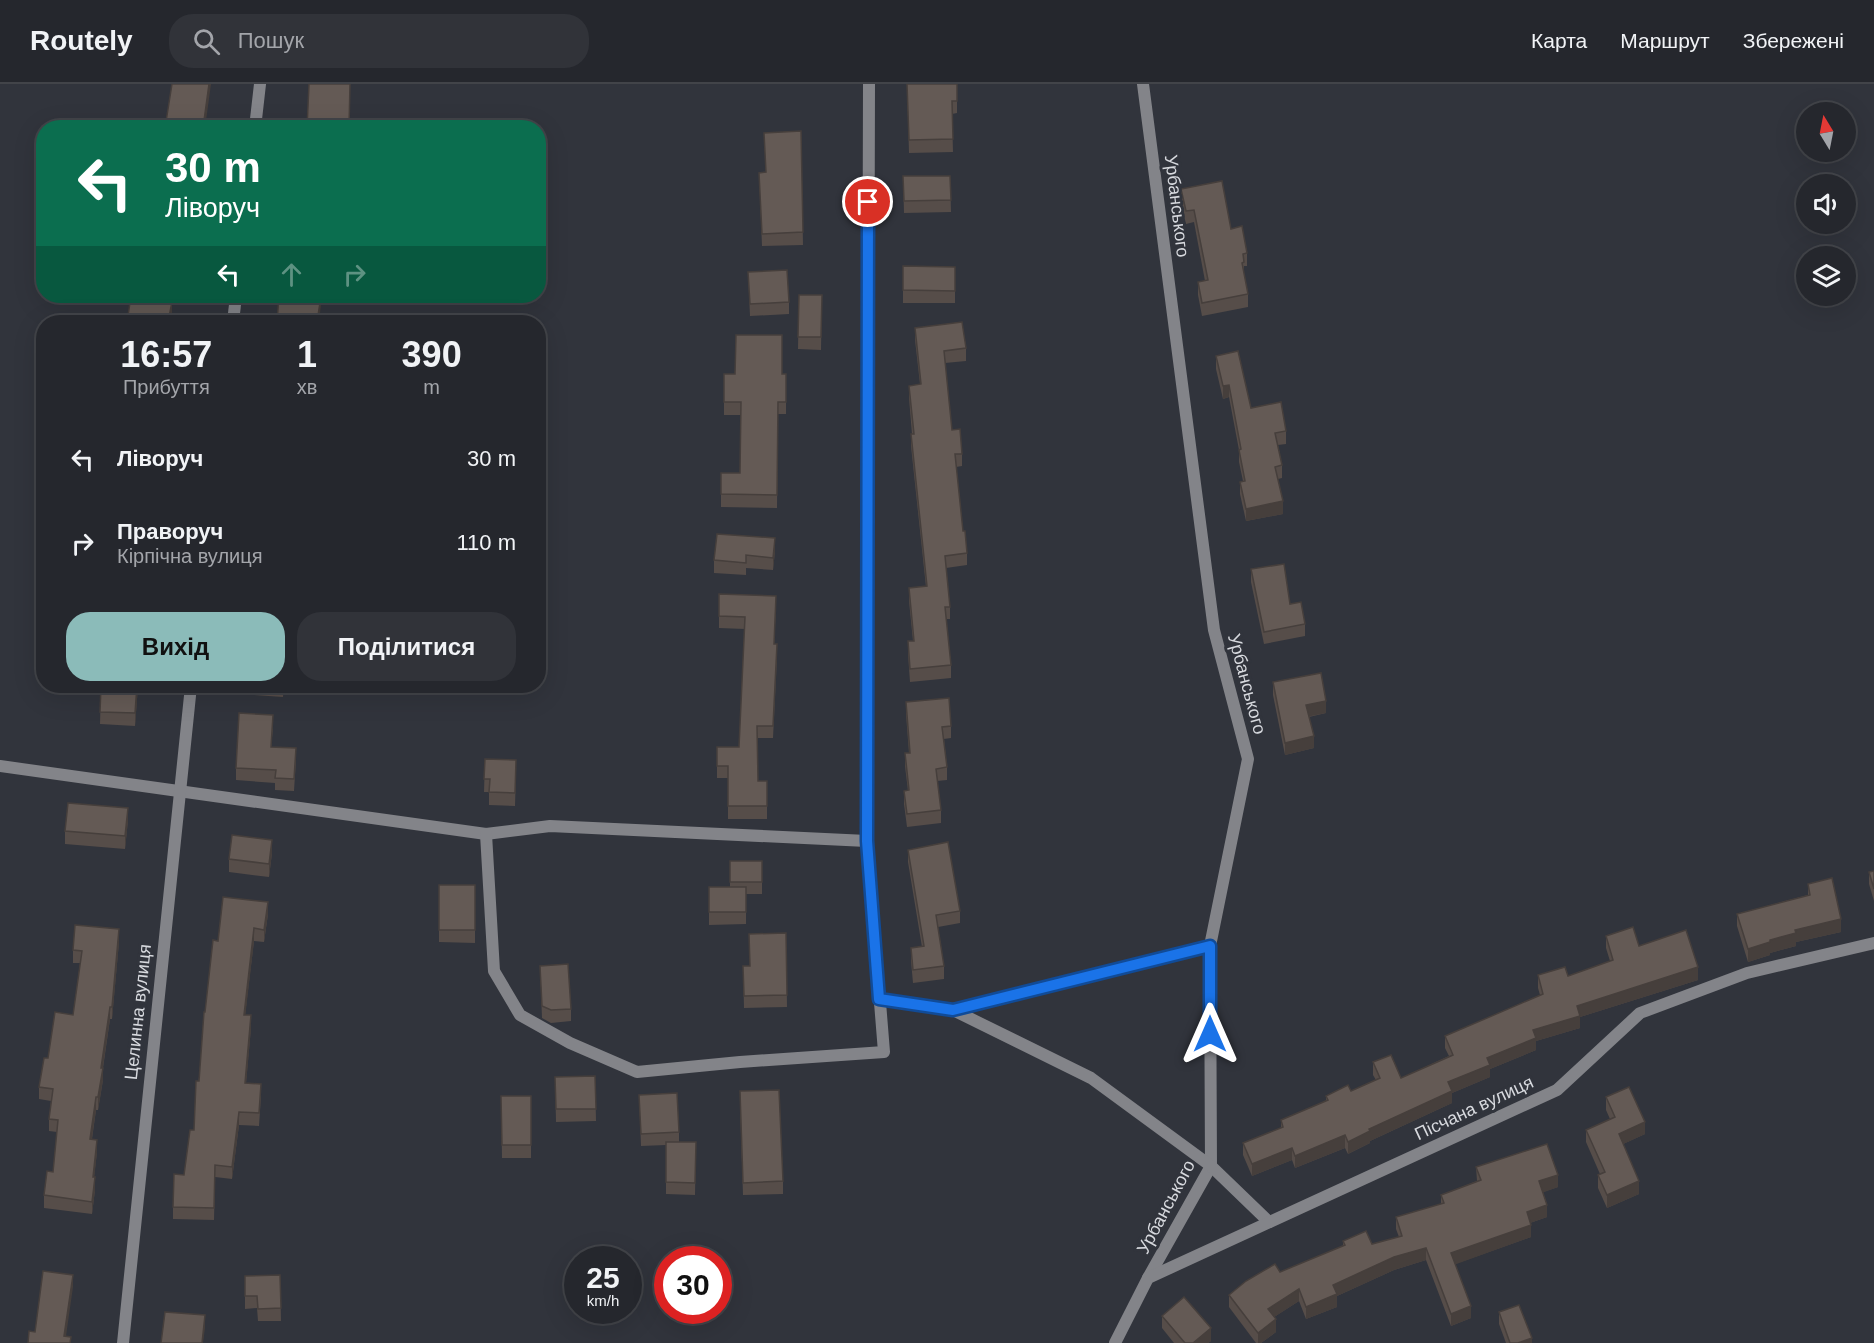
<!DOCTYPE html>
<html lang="uk">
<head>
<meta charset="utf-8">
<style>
	:root { --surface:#25272d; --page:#313339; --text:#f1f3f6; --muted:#a3a5aa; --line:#424449; --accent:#8bbbb9 }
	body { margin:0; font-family:Arial,sans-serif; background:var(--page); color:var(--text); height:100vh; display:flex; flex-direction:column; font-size:22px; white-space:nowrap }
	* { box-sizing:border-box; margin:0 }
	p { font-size:20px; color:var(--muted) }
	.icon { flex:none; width:33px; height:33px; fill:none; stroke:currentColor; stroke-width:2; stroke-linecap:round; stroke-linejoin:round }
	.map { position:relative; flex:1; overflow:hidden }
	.panel { position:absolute; left:36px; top:231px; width:510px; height:378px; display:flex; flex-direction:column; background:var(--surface); border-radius:24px; box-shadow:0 6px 24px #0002,0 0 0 2px var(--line) }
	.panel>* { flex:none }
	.hud { position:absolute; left:36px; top:36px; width:510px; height:183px; border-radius:24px; box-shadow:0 6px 24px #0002,0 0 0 2px var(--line); background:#0b6e4f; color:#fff; overflow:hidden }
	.needle { width:39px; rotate:350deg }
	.fabs { position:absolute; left:1796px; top:18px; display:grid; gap:12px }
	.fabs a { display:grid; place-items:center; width:60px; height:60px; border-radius:50%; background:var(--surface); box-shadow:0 6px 24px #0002,0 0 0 2px var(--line); font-size:30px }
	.speed { position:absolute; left:564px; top:1162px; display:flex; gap:12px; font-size:30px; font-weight:700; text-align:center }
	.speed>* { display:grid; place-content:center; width:78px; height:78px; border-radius:50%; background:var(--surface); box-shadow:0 6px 24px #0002,0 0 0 2px var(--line); line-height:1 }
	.speed small { font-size:15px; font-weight:400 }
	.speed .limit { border:9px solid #d22; background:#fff; color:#111 }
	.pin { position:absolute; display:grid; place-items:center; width:51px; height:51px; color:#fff; margin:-26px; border:3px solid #fff; border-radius:50%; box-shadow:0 2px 6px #0007 }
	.me { position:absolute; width:66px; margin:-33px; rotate:0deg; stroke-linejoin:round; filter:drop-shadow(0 0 4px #0008) }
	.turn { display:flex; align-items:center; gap:21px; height:126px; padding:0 30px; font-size:27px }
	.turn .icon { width:78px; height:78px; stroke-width:2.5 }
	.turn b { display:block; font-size:42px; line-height:51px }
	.lanes { display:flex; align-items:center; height:57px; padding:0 30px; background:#0003; justify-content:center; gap:30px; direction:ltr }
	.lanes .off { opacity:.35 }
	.eta { display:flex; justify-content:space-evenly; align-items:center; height:102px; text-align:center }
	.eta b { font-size:36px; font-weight:800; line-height:42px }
	.primary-button { display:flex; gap:12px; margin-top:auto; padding:12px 30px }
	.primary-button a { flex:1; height:69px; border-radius:24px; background:var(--accent); color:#111; font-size:24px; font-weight:800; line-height:69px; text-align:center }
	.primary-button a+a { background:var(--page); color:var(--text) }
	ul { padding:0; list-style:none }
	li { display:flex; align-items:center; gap:18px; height:84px; padding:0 30px }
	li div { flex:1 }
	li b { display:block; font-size:22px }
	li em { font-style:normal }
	header { display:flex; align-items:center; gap:36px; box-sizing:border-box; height:84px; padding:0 30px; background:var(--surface); border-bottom:2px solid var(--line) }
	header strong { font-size:28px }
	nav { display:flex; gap:33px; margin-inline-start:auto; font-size:21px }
	.search { width:420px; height:54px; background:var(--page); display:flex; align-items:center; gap:15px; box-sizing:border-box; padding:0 21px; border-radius:24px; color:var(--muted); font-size:22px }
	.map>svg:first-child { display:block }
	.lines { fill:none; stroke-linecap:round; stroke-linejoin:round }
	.street { stroke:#838489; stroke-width:12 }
	.wall { fill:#564d49 }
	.shaded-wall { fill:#463f3c }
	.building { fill:#645a55; stroke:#463f3c; stroke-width:1.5 }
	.route-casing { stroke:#114b97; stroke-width:15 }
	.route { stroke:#1a73e8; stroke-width:10 }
	.labels { text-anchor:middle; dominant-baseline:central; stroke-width:6; stroke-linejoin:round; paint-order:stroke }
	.street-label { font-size:18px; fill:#d7d9de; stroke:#31343c }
</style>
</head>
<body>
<header>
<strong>Routely</strong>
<div class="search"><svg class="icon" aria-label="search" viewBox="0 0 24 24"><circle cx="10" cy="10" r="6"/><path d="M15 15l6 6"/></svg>Пошук</div>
<nav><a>Карта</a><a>Маршрут</a><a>Збережені</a></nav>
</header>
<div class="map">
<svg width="1874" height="1259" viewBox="0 0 1874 1259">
	<rect width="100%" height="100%" fill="#31343c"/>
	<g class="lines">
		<!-- street -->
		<g class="street">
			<polyline points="1143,0 1214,546 1248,675 1210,862 1211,1082 1148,1194"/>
			<polyline points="255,44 260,0"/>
			<polyline points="233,238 236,212"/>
			<polyline points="0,682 486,750 550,742 867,757"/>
			<polyline points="486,750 494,887 520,931 570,959 637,988 740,978 884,968 867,757 869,0"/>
			<polyline points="879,915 953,926 1210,862"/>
			<polyline points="953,926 1091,994 1211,1082 1269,1138"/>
			<polyline points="123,1259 191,602"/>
			<polyline points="1115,1259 1148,1194 1557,1006 1640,929 1747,889 1874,859"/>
		</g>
	</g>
	<!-- wall -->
	<g class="wall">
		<polygon points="907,0 957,0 957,29 952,30 953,68 909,69"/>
		<polygon points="801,47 803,161 762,162 759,89 766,88 764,49"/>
		<polygon points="903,92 950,92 951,128 904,129"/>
		<polygon points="1181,105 1231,145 1247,169 1247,182 1244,182 1244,191 1248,210 1248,223 1202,232 1198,211 1198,198 1205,197 1194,138 1186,140 1181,118"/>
		<polygon points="903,182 955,183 955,219 903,219"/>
		<polygon points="748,188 789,218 789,230 750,232"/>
		<polygon points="799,211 822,211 821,266 798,265"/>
		<polygon points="915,244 966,264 966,277 945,279 952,346 962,370 962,382 956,383 963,447 967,469 967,481 946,484 950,523 950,535 946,535 951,581 951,594 910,598 908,570 908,557 913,557 909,517 909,504 926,503 911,362 911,350 912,350 909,314 909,302 920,300 915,256"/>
		<polygon points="1216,272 1251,324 1286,347 1286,360 1278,361 1282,381 1282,394 1278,395 1283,430 1246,437 1240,410 1240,398 1243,397 1239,378 1239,366 1229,313 1223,315 1216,285"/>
		<polygon points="724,290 786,290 786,330 778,330 777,424 721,423 721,389 740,389 741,331 724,331"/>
		<polygon points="775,467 773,486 746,484 746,491 714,489 714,476"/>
		<polygon points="1251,485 1290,520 1305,540 1305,552 1264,560 1251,498"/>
		<polygon points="776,524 774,560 777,573 773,654 758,654 758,697 767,697 767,735 728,735 728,694 717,694 717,663 739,663 745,545 719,544 719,532"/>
		<polygon points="1273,598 1326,629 1309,633 1314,664 1285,671 1273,611"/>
		<polygon points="99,602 138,602 135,642 100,640 101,603 99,603"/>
		<polygon points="242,602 284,602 283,613 242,610"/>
		<polygon points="906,618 951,642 951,654 944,655 947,683 947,696 937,697 941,726 941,739 907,743 904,720 904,707 908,707 905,682 905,669 909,669 906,630"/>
		<polygon points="273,644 271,663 296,676 294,707 275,706 275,699 236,696 236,684"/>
		<polygon points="485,675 516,688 515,722 489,721 489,708 484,708"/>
		<polygon points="128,736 125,765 65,760 65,747"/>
		<polygon points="908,766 960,827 960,839 938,843 944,882 944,895 913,899 911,877 911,864 922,863 908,778"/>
		<polygon points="272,769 269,793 229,788 229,775"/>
		<polygon points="730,777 762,777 762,810 746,810 746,840 709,841 709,803 730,803"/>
		<polygon points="1874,787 1874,817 1869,800 1869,788"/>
		<polygon points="1808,800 1841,848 1796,858 1796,862 1770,869 1770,871 1748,878 1737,842 1737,830 1808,811"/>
		<polygon points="439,801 475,801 475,859 439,858"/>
		<polygon points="268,830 264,858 254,857 245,931 251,944 246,999 261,1012 259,1042 239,1041 232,1095 215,1093 214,1136 173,1135 173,1123 184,1091 194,1046 205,928 218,857"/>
		<polygon points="786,849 787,923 744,924 743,882 750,882"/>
		<polygon points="1606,852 1639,862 1698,896 1580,933 1580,944 1536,957 1536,966 1490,985 1490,993 1452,1009 1452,1019 1370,1057 1370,1059 1348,1070 1345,1064 1295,1084 1292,1076 1252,1092 1243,1071 1243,1059 1281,1044 1281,1036 1326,1017 1326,1012 1351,1007 1376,996 1373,991 1373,978 1401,994 1449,972 1445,964 1445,952 1540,911 1538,904 1538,891 1568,892 1610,877 1606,864"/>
		<polygon points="119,858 112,935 110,935 103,984 103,996 98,1026 96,1026 92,1055 97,1068 94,1093 95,1106 92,1130 44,1124 44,1111 53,1088 57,1048 49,1047 49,1035 51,1017 39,1015 39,1003 48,974 73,931 80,879 73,879 73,866"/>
		<polygon points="540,882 571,925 571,937 551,939 542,934"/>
		<polygon points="595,992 596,1037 556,1038 555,993"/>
		<polygon points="639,1011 679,1048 679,1058 696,1058 695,1111 666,1110 666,1061 641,1062"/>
		<polygon points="501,1012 531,1012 531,1074 502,1074"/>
		<polygon points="1606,1013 1645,1050 1623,1060 1639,1110 1607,1124 1598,1104 1598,1091 1600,1090 1586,1058 1586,1046 1610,1035 1606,1026"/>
		<polygon points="740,1020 783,1097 783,1110 743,1111"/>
		<polygon points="1476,1083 1558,1103 1543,1108 1547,1133 1530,1139 1531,1153 1455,1180 1471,1234 1451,1242 1426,1176 1394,1186 1337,1212 1337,1223 1306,1235 1299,1217 1274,1233 1276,1248 1261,1259 1256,1259 1229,1223 1229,1211 1280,1188 1343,1162 1343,1157 1372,1160 1399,1153 1396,1145 1396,1133 1441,1120 1441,1111 1477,1097"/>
		<polygon points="280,1191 281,1237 258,1237 257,1224 245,1225 245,1192"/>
		<polygon points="1499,1228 1532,1259 1506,1259 1499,1240"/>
		<polygon points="1162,1232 1211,1257 1208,1259 1174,1259 1162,1244"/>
	</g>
	<!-- shaded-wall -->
	<g class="shaded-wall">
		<polygon points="209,0 211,0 205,44 203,44"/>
		<polygon points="321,212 322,212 319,238 317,238"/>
		<polygon points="172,218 172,231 170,238 168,238"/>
		<polygon points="1229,301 1229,313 1223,315 1223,302"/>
		<polygon points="1283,417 1283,430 1246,437 1246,425"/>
		<polygon points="775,454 775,467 773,486 773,474"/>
		<polygon points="137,602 138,602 135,642 135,629"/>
		<polygon points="1326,617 1326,629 1306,633 1306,621"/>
		<polygon points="1314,652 1314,664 1285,671 1285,659"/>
		<polygon points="128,724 128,736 125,765 125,752"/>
		<polygon points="272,756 272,769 269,793 269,780"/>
		<polygon points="268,818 268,830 264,858 264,846"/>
		<polygon points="1841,835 1841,848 1796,858 1796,862 1770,869 1770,871 1748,878 1748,865 1795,846"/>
		<polygon points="254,844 254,857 244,943 244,931"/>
		<polygon points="119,845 119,858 112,935 112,923"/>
		<polygon points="1698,883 1698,896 1580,933 1580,944 1536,957 1536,966 1490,985 1490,993 1452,1009 1452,1019 1370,1057 1370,1059 1348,1070 1348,1058 1448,998 1533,946 1577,922"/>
		<polygon points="110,923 110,935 101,996 101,984"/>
		<polygon points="251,931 251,944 245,1012 245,999"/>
		<polygon points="103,984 103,996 98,1026 98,1013"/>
		<polygon points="96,1013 96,1026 90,1067 90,1055"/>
		<polygon points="239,1028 239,1041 232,1095 232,1083"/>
		<polygon points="1645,1038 1645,1050 1619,1062 1619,1050"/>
		<polygon points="1345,1051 1345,1064 1295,1084 1295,1072"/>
		<polygon points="97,1056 97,1068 93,1105 93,1093"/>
		<polygon points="1292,1064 1292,1076 1252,1092 1252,1080"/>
		<polygon points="1558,1091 1558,1103 1539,1110 1539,1097"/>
		<polygon points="95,1093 95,1106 92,1130 92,1118"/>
		<polygon points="1639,1097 1639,1110 1607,1124 1607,1111"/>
		<polygon points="1547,1121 1547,1133 1527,1140 1527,1128"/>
		<polygon points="1531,1141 1531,1153 1451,1182 1451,1169"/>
		<polygon points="1426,1164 1426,1176 1394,1186 1337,1212 1337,1223 1306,1235 1306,1223 1333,1201 1394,1173"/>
		<polygon points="73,1191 73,1203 65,1259 64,1252"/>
		<polygon points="1299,1205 1299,1217 1268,1237 1268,1225"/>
		<polygon points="1471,1222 1471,1234 1451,1242 1451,1230"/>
		<polygon points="205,1231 205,1244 203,1259 202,1259"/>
		<polygon points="1276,1235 1276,1248 1261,1259 1258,1259 1258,1249"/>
		<polygon points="1211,1244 1211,1257 1208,1259 1193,1259"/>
		<polygon points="1532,1254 1532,1259 1518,1259"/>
	</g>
	<!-- building -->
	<g class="building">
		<polygon points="172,0 209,0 203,44 165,44"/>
		<polygon points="309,0 350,0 349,44 307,44"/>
		<polygon points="907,0 957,0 957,17 952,17 953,55 909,56"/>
		<polygon points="801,47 803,148 762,150 759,89 766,88 764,49"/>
		<polygon points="903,92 950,92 951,116 904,117"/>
		<polygon points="1222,97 1231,145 1242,142 1247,169 1243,170 1244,178 1242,179 1248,210 1202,219 1198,198 1208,196 1194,126 1186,127 1181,105"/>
		<polygon points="903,182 955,183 955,207 903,206"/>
		<polygon points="787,186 789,218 750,220 748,188"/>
		<polygon points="799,211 822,211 821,253 798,253"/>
		<polygon points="131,212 172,218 168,238 127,238"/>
		<polygon points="279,212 321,212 317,238 277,238"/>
		<polygon points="962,238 966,264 944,267 952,346 960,345 962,370 955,370 963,447 965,447 967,469 945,472 950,523 945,523 951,581 910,585 908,557 914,557 909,504 927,502 911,350 914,350 909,302 921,300 915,244"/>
		<polygon points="736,251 782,251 782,290 786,290 786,318 778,318 777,411 721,410 721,389 740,389 741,318 724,318 724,290 735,290"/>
		<polygon points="1238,267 1251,324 1281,318 1286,347 1275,349 1282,381 1275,383 1283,417 1246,425 1240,398 1245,397 1239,366 1241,365 1229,301 1223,302 1216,272"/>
		<polygon points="717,450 775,454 773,474 746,471 746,479 714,476"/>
		<polygon points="1284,480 1290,520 1301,518 1305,540 1264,548 1251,485"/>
		<polygon points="719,510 776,512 774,560 777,560 773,642 757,642 758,697 767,697 767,722 728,722 728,682 717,682 717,663 739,663 745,533 719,532"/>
		<polygon points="1321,589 1326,617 1306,621 1314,652 1285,659 1273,598"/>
		<polygon points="101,602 137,602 135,629 100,628"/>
		<polygon points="949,614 951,642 942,643 947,683 936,685 941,726 907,730 904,707 909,706 905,669 910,669 906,618"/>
		<polygon points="239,629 273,631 271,663 296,664 294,695 275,694 276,686 236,684"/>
		<polygon points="485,675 516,676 515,709 489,708 490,695 484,695"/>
		<polygon points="68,719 128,724 125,752 65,747"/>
		<polygon points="232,751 272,756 269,780 229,775"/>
		<polygon points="948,758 960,827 936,831 944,882 913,886 911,864 924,862 908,766"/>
		<rect x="730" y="777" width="32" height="21"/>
		<polygon points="1874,787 1874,805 1869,788"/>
		<polygon points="1832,794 1841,835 1795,846 1796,849 1770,856 1770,858 1748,865 1737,830 1810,811 1808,800"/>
		<rect x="439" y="801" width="36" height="45"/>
		<rect x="709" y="803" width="37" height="25"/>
		<polygon points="223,813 268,818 264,846 254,844 244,931 251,931 245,999 261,1000 259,1029 239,1028 232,1083 215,1081 214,1124 173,1123 174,1090 184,1091 190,1046 194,1046 196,997 199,997 204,928 205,928 213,856 218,857"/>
		<polygon points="75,841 119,845 112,923 110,923 101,984 103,984 98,1013 96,1013 90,1055 97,1056 93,1093 95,1093 92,1118 44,1111 47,1087 53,1088 58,1036 49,1035 53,1005 39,1003 44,974 48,974 55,928 73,931 82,867 73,866"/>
		<polygon points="1633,843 1639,862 1686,846 1698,883 1577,922 1580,932 1533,946 1536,954 1487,974 1490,981 1448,998 1452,1007 1369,1045 1370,1047 1348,1058 1345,1051 1295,1072 1292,1064 1252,1080 1243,1059 1283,1043 1281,1036 1328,1016 1326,1012 1348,1001 1351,1007 1380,994 1373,978 1391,971 1401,994 1453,971 1445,952 1543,910 1538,891 1565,883 1568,892 1613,876 1606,852"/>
		<polygon points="786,849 787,911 744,912 743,882 750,882 749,850"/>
		<polygon points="568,880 571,925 551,926 542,922 540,882"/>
		<polygon points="595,992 596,1025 556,1025 555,993"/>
		<polygon points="1629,1003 1645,1038 1619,1050 1639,1097 1607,1111 1598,1091 1605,1088 1586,1046 1615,1033 1606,1013"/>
		<polygon points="779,1006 783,1097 743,1099 740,1007"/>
		<polygon points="677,1009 679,1048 641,1050 639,1011"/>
		<polygon points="501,1012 531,1012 531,1061 502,1061"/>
		<polygon points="666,1058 696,1058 695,1099 666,1098"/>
		<polygon points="1547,1060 1558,1091 1539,1097 1547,1121 1527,1128 1531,1141 1451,1169 1471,1222 1451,1230 1426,1164 1394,1173 1333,1201 1337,1210 1306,1223 1299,1205 1268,1225 1276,1235 1258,1249 1229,1211 1246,1197 1275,1180 1280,1188 1345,1161 1343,1157 1366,1147 1372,1160 1402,1152 1396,1133 1444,1119 1441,1111 1481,1096 1476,1083"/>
		<polygon points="43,1187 73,1191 64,1252 71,1253 70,1259 28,1259 29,1247 35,1248"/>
		<polygon points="280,1191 281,1224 258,1225 257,1212 245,1212 245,1192"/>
		<polygon points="1184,1213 1211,1244 1193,1259 1185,1259 1162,1232"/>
		<polygon points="1519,1221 1532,1254 1518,1259 1510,1259 1499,1228"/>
		<polygon points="165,1228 205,1231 202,1259 161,1259"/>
	</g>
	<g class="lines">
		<defs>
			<polyline id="route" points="868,118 867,757 879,915 953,926 1210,862 1210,950"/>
		</defs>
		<!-- route casing -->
		<use href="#route" class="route-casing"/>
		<!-- route -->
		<use href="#route" class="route"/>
	</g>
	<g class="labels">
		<!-- street labels -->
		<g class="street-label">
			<text transform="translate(1177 122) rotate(83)">Урбанського</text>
			<text transform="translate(1247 600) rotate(75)">Урбанського</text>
			<text transform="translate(138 928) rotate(-84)">Целинна вулиця</text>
			<text transform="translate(1474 1024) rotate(-25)">Пiсчана вулиця</text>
			<text transform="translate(1166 1123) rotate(-62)">Урбанського</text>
		</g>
	</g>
</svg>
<div class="fabs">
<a><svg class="needle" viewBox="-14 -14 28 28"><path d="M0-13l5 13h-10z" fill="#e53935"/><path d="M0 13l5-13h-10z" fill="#a3a5aa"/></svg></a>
<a><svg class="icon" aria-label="sound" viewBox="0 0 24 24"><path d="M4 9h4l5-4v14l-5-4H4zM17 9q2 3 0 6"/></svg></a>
<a><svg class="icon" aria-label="layers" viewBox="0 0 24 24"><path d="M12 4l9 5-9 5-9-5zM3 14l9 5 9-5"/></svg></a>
</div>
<div class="speed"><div>25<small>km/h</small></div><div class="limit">30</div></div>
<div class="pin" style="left:868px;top:118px;background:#d93025"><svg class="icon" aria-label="arrive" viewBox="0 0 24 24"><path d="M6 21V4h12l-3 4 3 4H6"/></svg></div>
<svg class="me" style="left:1210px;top:950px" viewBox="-20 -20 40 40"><path d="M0-17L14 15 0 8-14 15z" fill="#1a73e8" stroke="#fff" stroke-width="4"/></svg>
<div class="hud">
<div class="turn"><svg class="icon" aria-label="left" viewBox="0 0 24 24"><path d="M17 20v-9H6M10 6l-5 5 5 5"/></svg><div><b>30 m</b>Ліворуч</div></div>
<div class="lanes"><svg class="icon" aria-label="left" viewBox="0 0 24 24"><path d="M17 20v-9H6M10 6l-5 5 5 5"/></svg><svg class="icon off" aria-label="ahead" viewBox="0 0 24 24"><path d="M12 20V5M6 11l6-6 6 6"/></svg><svg class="icon off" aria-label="right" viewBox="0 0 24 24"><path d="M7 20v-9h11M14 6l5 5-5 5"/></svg></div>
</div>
<section class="panel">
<div class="eta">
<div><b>16:57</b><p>Прибуття</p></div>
<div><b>1</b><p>хв</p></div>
<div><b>390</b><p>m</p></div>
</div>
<ul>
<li><svg class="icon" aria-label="left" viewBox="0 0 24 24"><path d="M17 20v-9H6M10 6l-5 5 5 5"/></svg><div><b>Ліворуч</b></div><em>30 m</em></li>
<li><svg class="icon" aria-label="right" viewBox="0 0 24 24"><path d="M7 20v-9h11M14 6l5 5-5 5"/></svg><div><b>Праворуч</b><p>Кiрпiчна вулиця</p></div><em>110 m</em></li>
</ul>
<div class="primary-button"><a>Вихід</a><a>Поділитися</a></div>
</section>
</div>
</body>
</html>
